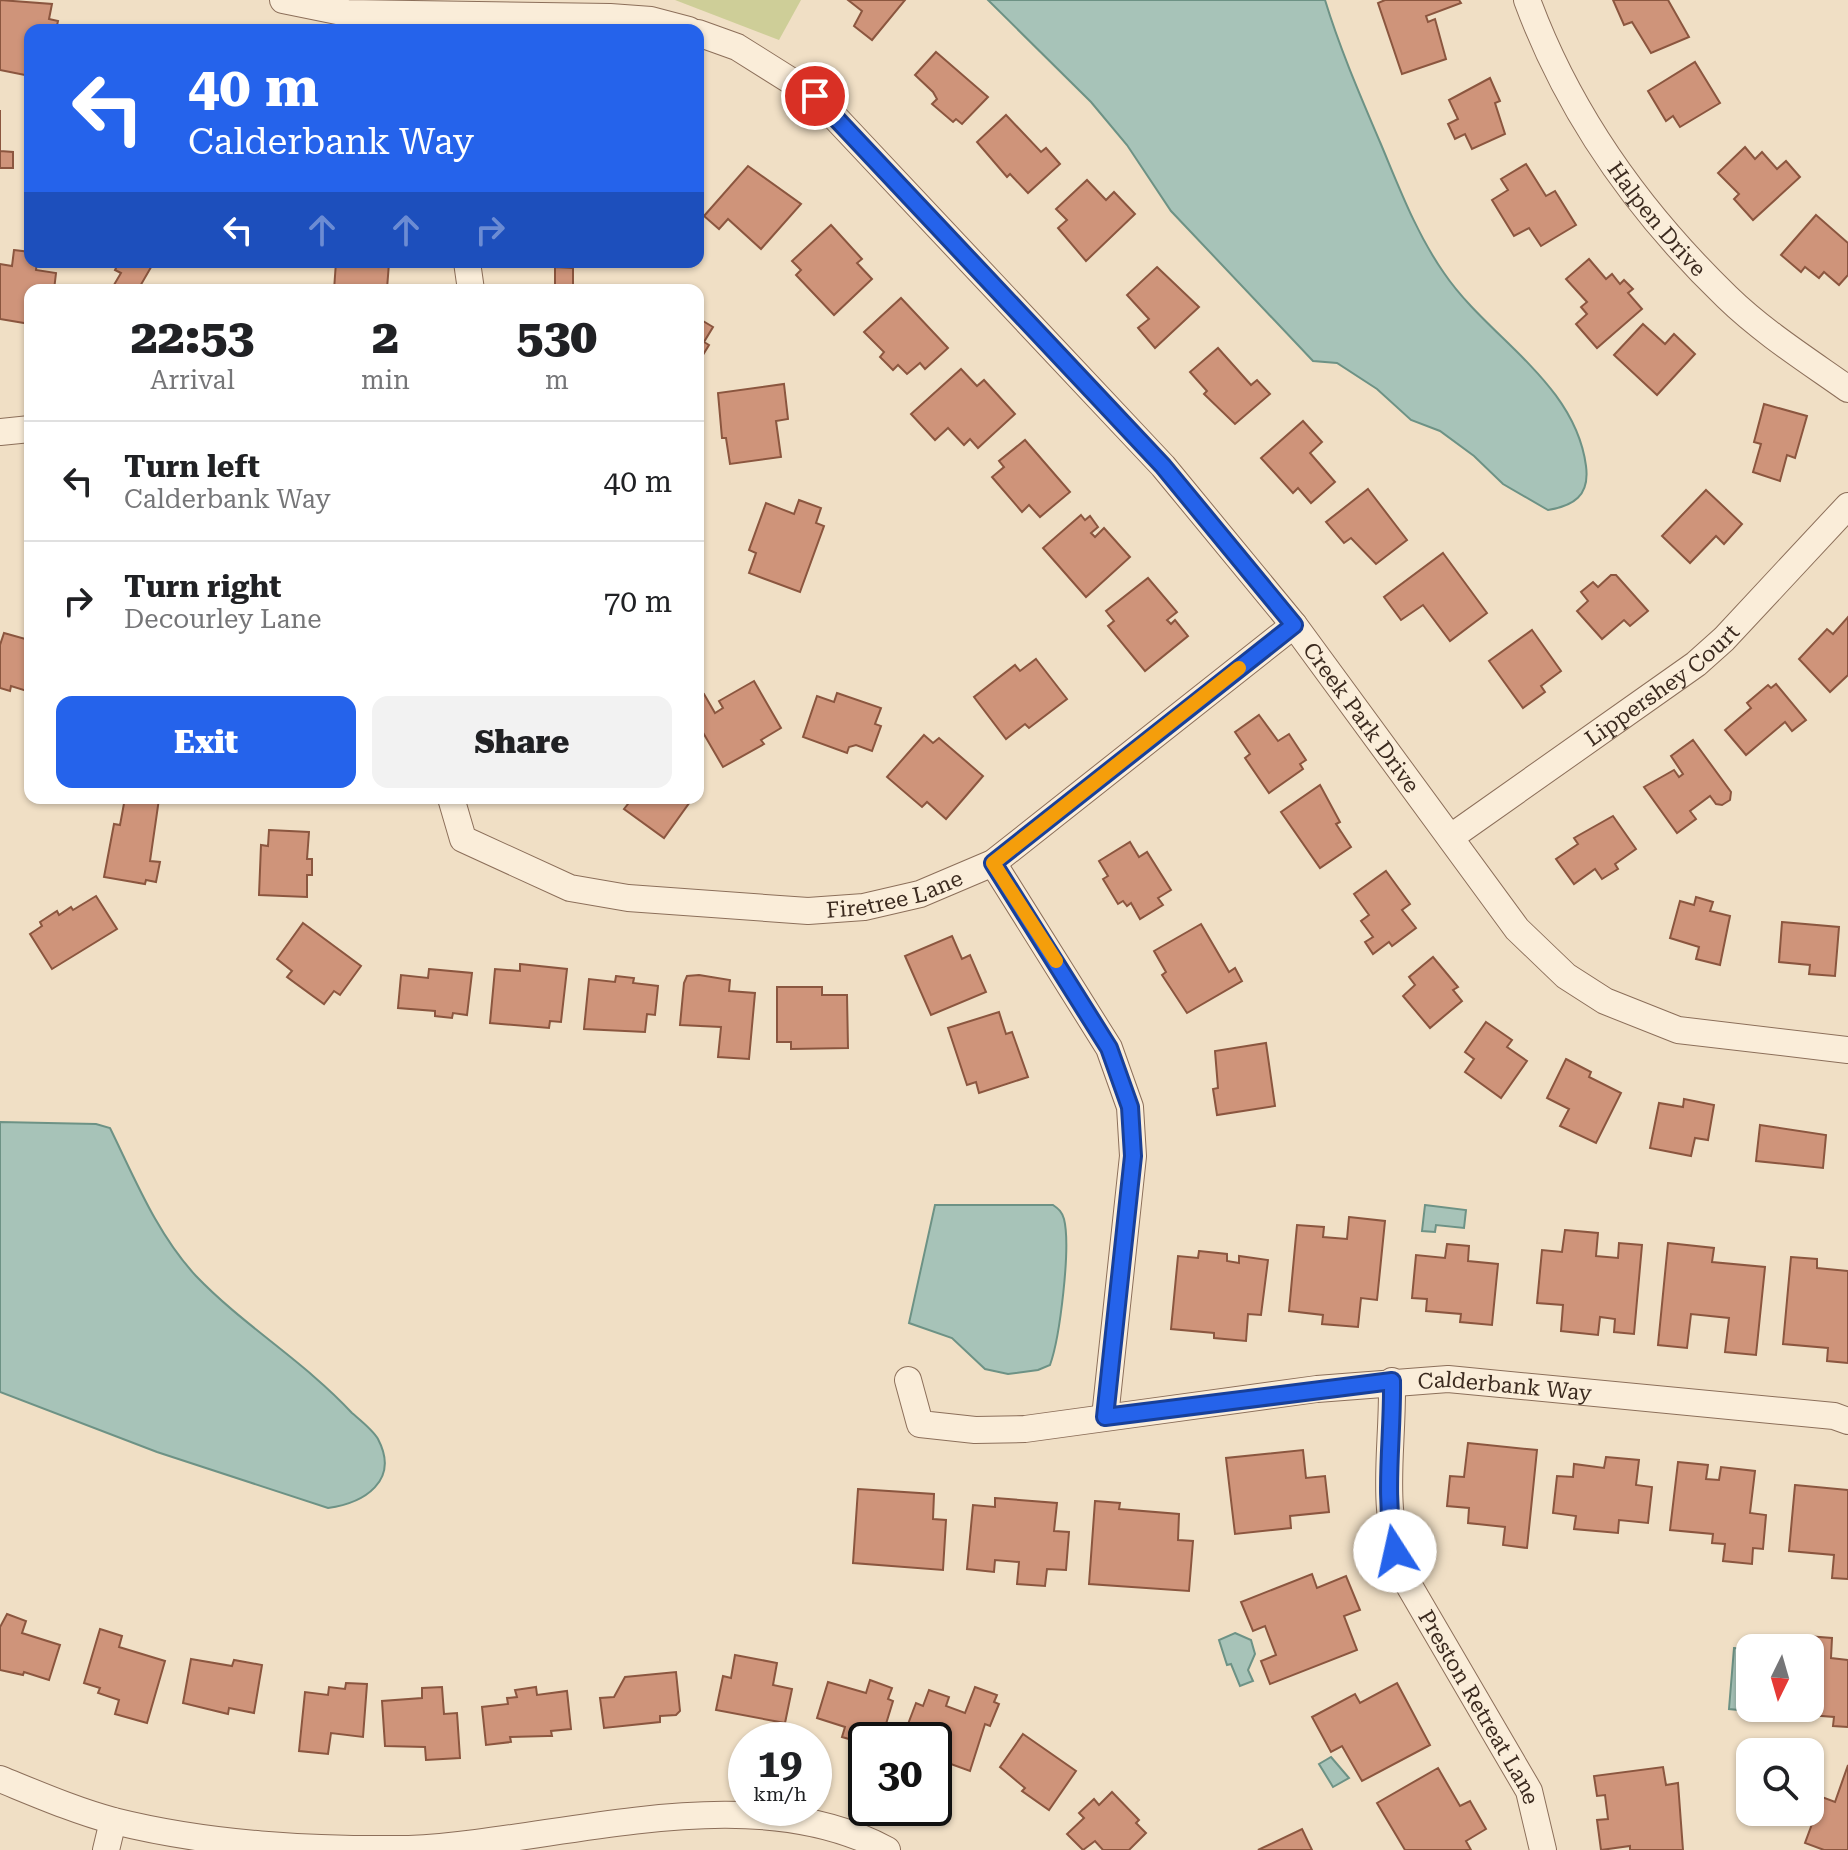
<!DOCTYPE html>
<html lang="en">
<head>
<meta charset="utf-8">
<style>
	:root { --surface:#fff; --page:#f2f2f2; --text:#202124; --muted:#757577; --line:#e0e0e0; --accent:#2563eb }
	body { margin:0; font-family:"Roboto Serif",serif; background:var(--page); color:var(--text); height:100vh; display:flex; flex-direction:column; font-size:30px; white-space:nowrap }
	* { box-sizing:border-box; margin:0 }
	p { font-size:26px; color:var(--muted) }
	.icon { flex:none; width:44px; height:44px; fill:none; stroke:currentColor; stroke-width:2; stroke-linecap:round; stroke-linejoin:round }
	.map { position:relative; flex:1; overflow:hidden }
	.drawer { position:absolute; left:24px; top:284px; width:680px; height:520px; display:flex; flex-direction:column; background:var(--surface); border-radius:16px; box-shadow:0 2px 6px #0004 }
	.drawer>* { flex:none }
	.banner { position:absolute; left:24px; top:24px; width:680px; height:244px; border-radius:16px; box-shadow:0 2px 6px #0004; background:#2563eb; color:#fff; overflow:hidden }
	.needle { width:52px; rotate:185deg }
	.controls { position:absolute; left:1736px; top:1634px; display:grid; gap:16px }
	.controls a { display:grid; place-items:center; width:88px; height:88px; border-radius:16px; background:var(--surface); box-shadow:0 2px 6px #0004; font-size:40px }
	.speed { position:absolute; left:728px; top:1722px; display:flex; gap:16px; font-size:40px; font-weight:700; text-align:center }
	.speed>* { display:grid; place-content:center; width:104px; height:104px; border-radius:50%; background:var(--surface); box-shadow:0 2px 6px #0004; line-height:1 }
	.speed small { font-size:20px; font-weight:400 }
	.speed .limit { border:4px solid #111; border-radius:12px; background:#fff; color:#111 }
	.pin { position:absolute; display:grid; place-items:center; width:68px; height:68px; color:#fff; margin:-34px; border:4px solid #fff; border-radius:50%; box-shadow:0 2px 8px #0007 }
	.me { position:absolute; width:88px; margin:-44px; rotate:350deg; stroke-linejoin:round; filter:drop-shadow(0 0 6px #0008) }
	.turn { display:flex; align-items:center; gap:28px; height:168px; padding:0 32px; font-size:36px }
	.turn .icon { width:104px; height:104px; stroke-width:2.5 }
	.turn b { display:block; font-size:56px; line-height:68px }
	.lanes { display:flex; align-items:center; height:76px; padding:0 32px; background:#0003; justify-content:center; gap:40px; direction:ltr }
	.lanes .off { opacity:.35 }
	.eta { display:flex; justify-content:space-evenly; align-items:center; height:136px; text-align:center }
	.eta b { font-size:48px; font-weight:800; line-height:56px }
	.button { display:flex; gap:16px; margin-top:auto; padding:16px 32px }
	.button a { flex:1; height:92px; border-radius:16px; background:var(--accent); color:#fff; font-size:32px; font-weight:800; line-height:92px; text-align:center }
	.button a+a { background:var(--page); color:var(--text) }
	ul { padding:0; list-style:none }
	li { display:flex; align-items:center; gap:24px; height:120px; padding:0 32px; border-top:2px solid var(--line) }
	li div { flex:1 }
	li b { display:block; font-size:30px }
	li em { font-style:normal }
	.map>svg:first-child { display:block }
	.green { fill:#cece98 }
	.water { fill:#a7c3b8; stroke:#6d9285; stroke-width:2 }
	.building { fill:#cf947a; stroke:#8b563f; stroke-width:2 }
	.lines { fill:none; stroke-linecap:round; stroke-linejoin:round }
	.street-casing { stroke:#8c6f5a; stroke-width:28 }
	.street { stroke:#faedd9; stroke-width:26 }
	.route-casing { stroke:#184099; stroke-width:20 }
	.route { stroke:#2563eb; stroke-width:14 }
	.slow { stroke:#f59e0b; stroke-width:14 }
	.labels { text-anchor:middle; dominant-baseline:central; stroke-width:6; stroke-linejoin:round; paint-order:stroke }
	.street-label { font-size:22px; fill:#3b2a1f; stroke:#f7ead5 }
</style>
</head>
<body>
<div class="map">
<svg width="1848" height="1850" viewBox="0 0 1848 1850">
	<rect width="100%" height="100%" fill="#f0dfc5"/>
	<!-- green -->
	<polygon class="green" points="675,0 801,0 779,40"/>
	<!-- water -->
	<g class="water">
		<path d="M 988,0 L 1325,0 C 1340,49 1360,95 1380,142 C 1399,187 1416,233 1444,273 C 1488,338 1575,382 1586,466 C 1590,496 1573,506 1548,510 L 1503,484 L 1474,456 L 1440,431 L 1411,420 L 1377,389 L 1337,363 L 1313,361 L 1171,211 L 1127,145 L 1091,102 Z"/>
		<path d="M 0,1122 L 96,1124 L 110,1128 C 135,1179 157,1234 196,1276 C 244,1326 305,1362 352,1413 C 360,1420 373,1430 378,1439 C 400,1481 364,1503 328,1508 L 157,1452 L 0,1392 Z"/>
		<path d="M 935,1205 L 1053,1205 C 1059,1209 1062,1212 1064,1219 C 1071,1247 1060,1337 1050,1365 L 1038,1370 L 1008,1374 L 985,1369 L 952,1338 L 909,1323 Z"/>
		<polygon points="1425,1205 1466,1210 1464,1228 1436,1225 1435,1232 1422,1231"/>
		<polygon points="1235,1633 1251,1640 1255,1654 1248,1670 1253,1681 1240,1686 1231,1664 1227,1665 1219,1640"/>
		<polygon points="1734,1648 1750,1650 1750,1708 1758,1708 1758,1712 1729,1709"/>
		<polygon points="1331,1757 1349,1778 1333,1787 1319,1764"/>
	</g>
	<!-- building -->
	<g class="building">
		<polygon points="0,0 52,4 49,19 58,21 56,30 30,30 30,76 0,70"/>
		<polygon points="848,0 905,0 872,40 854,26 862,11"/>
		<polygon points="1385,0 1459,0 1461,3 1426,16 1428,22 1435,19 1446,59 1402,74 1378,3"/>
		<polygon points="1613,0 1668,0 1689,37 1651,53 1632,22 1624,25"/>
		<polygon points="936,52 988,97 962,124 956,119 953,122 932,104 937,99 933,92 915,75"/>
		<polygon points="1695,62 1720,103 1680,127 1673,116 1666,121 1648,91"/>
		<polygon points="1490,78 1500,101 1495,103 1505,134 1472,149 1465,134 1455,139 1448,124 1458,119 1449,100"/>
		<polygon points="0,110 0,151 13,152 13,168 0,168"/>
		<polygon points="1006,115 1041,152 1046,148 1060,164 1028,193 1010,174 1007,177 977,142"/>
		<polygon points="1745,147 1755,159 1762,152 1777,169 1786,161 1800,177 1753,220 1734,199 1739,194 1718,173"/>
		<polygon points="1526,164 1546,196 1555,191 1576,225 1541,246 1529,228 1514,236 1492,200 1508,190 1501,179"/>
		<polygon points="748,166 801,204 761,249 728,219 719,229 704,216"/>
		<polygon points="1087,180 1106,200 1114,192 1135,214 1086,261 1058,228 1067,220 1056,209"/>
		<polygon points="1816,215 1848,243 1848,275 1839,285 1824,272 1819,278 1805,267 1801,272 1781,255"/>
		<polygon points="831,225 862,259 857,263 872,279 834,315 796,275 801,270 792,261"/>
		<polygon points="14,250 30,252 30,262 37,262 36,270 56,273 54,290 30,290 30,324 0,319 0,264 12,266"/>
		<polygon points="1589,259 1606,279 1612,274 1620,284 1624,280 1633,289 1628,293 1642,309 1597,348 1576,324 1587,314 1581,307 1587,302 1566,279"/>
		<polygon points="119,262 154,262 139,288 143,290 111,290 121,273 115,270"/>
		<polygon points="336,262 389,263 387,289 394,290 334,290"/>
		<polygon points="555,267 573,268 573,290 535,290 555,289"/>
		<polygon points="1157,267 1199,307 1155,348 1138,328 1149,319 1127,295"/>
		<polygon points="901,298 948,348 925,369 920,363 907,374 898,365 893,370 880,357 884,352 864,332"/>
		<polygon points="698,318 713,327 704,342 709,345 698,363"/>
		<polygon points="1643,324 1665,344 1674,334 1695,354 1657,395 1614,355"/>
		<polygon points="1218,348 1251,385 1257,380 1270,394 1235,424 1204,394 1207,391 1190,372"/>
		<polygon points="961,369 977,386 984,380 1015,414 978,448 970,439 964,445 948,428 935,440 911,414"/>
		<polygon points="784,384 788,419 776,421 781,457 730,464 726,438 722,438 718,393"/>
		<polygon points="1764,404 1807,416 1795,458 1787,455 1780,481 1753,472 1761,444 1754,442"/>
		<polygon points="1303,421 1322,442 1310,453 1335,482 1311,503 1298,488 1293,493 1261,458"/>
		<polygon points="1025,440 1070,492 1040,517 1029,505 1022,512 992,477 1004,467 999,461"/>
		<polygon points="1368,489 1407,540 1376,564 1351,538 1344,543 1326,522"/>
		<polygon points="1706,490 1742,524 1724,544 1716,536 1690,563 1662,536"/>
		<polygon points="799,500 821,508 816,523 824,526 800,592 749,573 756,553 749,550 766,503 794,514"/>
		<polygon points="1081,515 1085,520 1090,516 1098,527 1091,533 1095,537 1104,528 1130,557 1086,597 1043,548"/>
		<polygon points="1443,553 1487,613 1450,641 1423,605 1401,620 1384,597"/>
		<polygon points="1611,575 1616,575 1648,611 1630,626 1624,620 1602,639 1577,611 1588,601 1581,592 1593,582 1598,587"/>
		<polygon points="1148,578 1177,612 1167,620 1171,624 1175,620 1188,636 1145,671 1108,626 1114,621 1106,611"/>
		<polygon points="1848,617 1848,675 1830,692 1799,659 1827,629 1833,634"/>
		<polygon points="1532,630 1561,671 1541,686 1545,692 1523,708 1489,661"/>
		<polygon points="4,633 29,640 30,692 11,686 10,691 0,688 0,645"/>
		<polygon points="1036,659 1067,699 1029,728 1025,724 1006,739 974,697 1015,665 1020,671"/>
		<polygon points="754,681 781,728 761,740 764,744 723,767 698,724 698,697 704,694 715,713 723,708 719,701"/>
		<polygon points="1776,684 1806,720 1792,731 1785,722 1746,755 1725,730 1751,708 1747,703 1768,685 1771,688"/>
		<polygon points="837,693 881,708 875,724 881,726 872,751 856,745 849,747 847,753 803,737 817,696 834,702"/>
		<polygon points="1259,715 1278,741 1289,734 1306,760 1300,764 1303,769 1269,793 1245,758 1250,754 1235,732"/>
		<polygon points="924,735 933,743 939,738 983,776 946,819 927,802 922,807 887,777"/>
		<polygon points="1693,740 1731,792 1730,800 1722,805 1716,804 1710,796 1690,811 1696,819 1677,833 1644,787 1674,770 1679,777 1683,774 1671,756"/>
		<polygon points="1320,785 1340,822 1336,824 1351,847 1320,868 1281,812"/>
		<polygon points="125,798 159,799 150,861 160,862 156,882 146,880 145,884 104,877 114,824 120,825"/>
		<polygon points="628,798 690,798 692,799 664,838 624,809 631,800"/>
		<polygon points="1613,816 1636,849 1615,864 1618,869 1602,879 1595,869 1574,884 1556,859 1578,844 1574,838"/>
		<polygon points="269,830 309,832 307,859 312,859 312,875 307,875 307,897 259,895 261,845 268,846"/>
		<polygon points="1130,842 1139,857 1147,852 1171,890 1158,898 1163,905 1140,919 1131,903 1127,906 1123,901 1118,904 1103,879 1108,876 1099,861"/>
		<polygon points="1386,871 1410,904 1402,910 1416,928 1392,946 1389,942 1373,954 1365,942 1373,937 1361,921 1369,915 1354,894"/>
		<polygon points="96,896 117,929 52,969 30,934 42,926 40,922 57,911 59,915 71,907 73,910"/>
		<polygon points="1696,897 1713,902 1710,911 1730,916 1720,965 1696,959 1699,947 1670,938 1680,901 1694,905"/>
		<polygon points="1782,922 1839,927 1835,976 1809,974 1810,965 1779,962"/>
		<polygon points="303,923 361,966 340,995 334,991 324,1004 287,977 292,971 277,959"/>
		<polygon points="1201,924 1229,972 1235,968 1242,981 1187,1013 1162,975 1166,972 1154,951"/>
		<polygon points="952,936 962,959 970,955 986,992 931,1015 905,956"/>
		<polygon points="1433,957 1458,987 1453,990 1462,1001 1430,1028 1403,996 1415,985 1409,977"/>
		<polygon points="520,964 567,969 561,1022 550,1021 549,1028 490,1023 495,969 520,971"/>
		<polygon points="429,969 472,973 467,1015 453,1013 452,1018 435,1016 435,1011 398,1008 401,975 428,978"/>
		<polygon points="699,975 730,980 729,991 755,993 749,1059 718,1057 721,1027 680,1025 684,983 687,976"/>
		<polygon points="616,976 634,978 633,983 658,986 655,1015 647,1014 645,1032 584,1029 589,979 615,982"/>
		<polygon points="777,987 822,987 822,995 847,995 848,1048 791,1049 791,1042 777,1042"/>
		<polygon points="999,1012 1006,1034 1012,1032 1028,1077 979,1093 976,1082 967,1085 948,1028"/>
		<polygon points="1486,1022 1512,1040 1507,1047 1527,1061 1501,1098 1465,1072 1474,1059 1465,1052"/>
		<polygon points="1266,1043 1275,1106 1217,1115 1213,1089 1218,1088 1215,1051"/>
		<polygon points="1566,1059 1591,1072 1589,1077 1621,1093 1596,1143 1560,1126 1569,1109 1547,1098"/>
		<polygon points="1684,1099 1714,1105 1708,1140 1695,1138 1691,1156 1650,1148 1659,1103 1683,1107"/>
		<polygon points="1760,1125 1826,1135 1823,1168 1756,1161"/>
		<polygon points="1349,1217 1385,1221 1377,1300 1361,1298 1358,1327 1322,1324 1323,1315 1289,1311 1297,1225 1324,1227 1323,1237 1347,1239"/>
		<polygon points="1565,1230 1598,1233 1596,1256 1618,1258 1619,1243 1642,1245 1634,1334 1614,1332 1615,1319 1600,1317 1598,1335 1561,1331 1563,1305 1537,1303 1542,1250 1562,1252"/>
		<polygon points="1668,1243 1714,1248 1712,1262 1765,1267 1756,1355 1725,1352 1729,1318 1691,1314 1687,1348 1658,1345"/>
		<polygon points="1447,1244 1469,1246 1468,1261 1498,1264 1492,1325 1460,1322 1461,1314 1426,1311 1427,1299 1412,1298 1416,1255 1445,1258"/>
		<polygon points="1199,1251 1227,1254 1227,1261 1239,1263 1239,1256 1268,1260 1261,1315 1248,1314 1246,1341 1214,1338 1214,1333 1171,1329 1178,1256 1198,1258"/>
		<polygon points="1791,1257 1817,1259 1817,1268 1848,1271 1848,1363 1827,1361 1828,1348 1783,1344"/>
		<polygon points="1468,1443 1537,1450 1527,1548 1503,1545 1505,1527 1468,1523 1469,1508 1447,1506 1450,1476 1464,1477"/>
		<polygon points="1303,1450 1306,1478 1325,1476 1329,1512 1290,1516 1291,1528 1235,1534 1226,1458"/>
		<polygon points="1606,1457 1639,1460 1636,1485 1652,1487 1648,1523 1619,1520 1618,1533 1574,1529 1576,1516 1553,1513 1557,1476 1573,1477 1574,1464 1604,1468"/>
		<polygon points="1678,1462 1708,1465 1706,1479 1719,1480 1721,1467 1755,1471 1750,1513 1766,1515 1763,1549 1753,1548 1752,1564 1723,1561 1725,1544 1712,1543 1713,1534 1670,1530"/>
		<polygon points="1795,1485 1848,1490 1848,1579 1832,1578 1834,1555 1789,1551"/>
		<polygon points="858,1489 934,1494 933,1519 946,1520 943,1570 853,1563"/>
		<polygon points="995,1498 1057,1503 1054,1531 1069,1532 1066,1570 1047,1569 1045,1586 1017,1584 1019,1562 995,1560 994,1572 967,1569 973,1505 995,1507"/>
		<polygon points="1095,1501 1120,1503 1119,1509 1179,1514 1178,1540 1193,1541 1189,1591 1089,1584"/>
		<polygon points="1312,1574 1317,1588 1346,1576 1360,1610 1344,1616 1357,1650 1270,1684 1261,1661 1276,1655 1265,1626 1253,1631 1241,1602"/>
		<polygon points="7,1614 26,1621 22,1633 60,1645 49,1680 24,1672 23,1675 0,1670 0,1627"/>
		<polygon points="100,1629 122,1636 119,1647 165,1661 147,1723 115,1714 119,1700 98,1693 100,1688 84,1683"/>
		<polygon points="1793,1635 1832,1638 1831,1658 1848,1660 1848,1727 1833,1726 1834,1717 1773,1712 1773,1708 1810,1708 1810,1648 1792,1648"/>
		<polygon points="735,1655 777,1663 773,1685 792,1689 785,1723 716,1710 723,1676 731,1678"/>
		<polygon points="191,1659 232,1666 234,1660 262,1665 254,1713 229,1708 228,1714 183,1703"/>
		<polygon points="676,1672 680,1711 676,1715 660,1716 660,1722 604,1728 600,1698 614,1697 625,1677"/>
		<polygon points="870,1680 892,1688 888,1699 893,1701 882,1737 876,1735 874,1740 866,1740 866,1744 842,1737 845,1727 817,1718 828,1682 866,1693"/>
		<polygon points="346,1683 367,1684 363,1737 331,1733 328,1754 299,1751 305,1692 328,1695 329,1687 345,1689"/>
		<polygon points="1397,1683 1430,1745 1362,1781 1342,1746 1331,1752 1312,1717 1355,1694 1360,1703"/>
		<polygon points="442,1687 444,1714 457,1713 460,1758 426,1760 425,1747 385,1746 382,1701 422,1698 422,1688"/>
		<polygon points="536,1687 537,1695 567,1691 571,1729 551,1731 552,1736 548,1736 510,1737 511,1742 486,1745 482,1707 508,1704 507,1698 517,1697 515,1690"/>
		<polygon points="975,1687 997,1695 994,1702 999,1704 990,1726 985,1724 970,1771 937,1759 934,1740 902,1740 916,1703 923,1706 929,1690 949,1697 946,1706 965,1713"/>
		<polygon points="1023,1734 1076,1771 1049,1810 1022,1791 1025,1788 1000,1767"/>
		<polygon points="1848,1765 1848,1850 1824,1850 1805,1843 1822,1797 1835,1802"/>
		<polygon points="1663,1767 1666,1785 1678,1783 1683,1850 1630,1850 1630,1846 1601,1850 1597,1820 1608,1819 1605,1795 1597,1796 1594,1776"/>
		<polygon points="1438,1768 1460,1806 1470,1801 1486,1829 1466,1841 1471,1850 1405,1850 1377,1803"/>
		<polygon points="1112,1792 1139,1820 1136,1823 1146,1833 1129,1850 1103,1850 1095,1841 1083,1850 1067,1834 1084,1818 1079,1813 1094,1799 1099,1805"/>
		<polygon points="1302,1829 1312,1850 1258,1850"/>
	</g>
	<g class="lines">
		<defs>
			<g id="street">
				<polyline points="283,0 347,13 610,17 651,20 689,30"/>
				<path id="s1" d="M 1527,0 C 1569,114 1640,213 1727,297 C 1763,332 1807,360 1848,389"/>
				<path id="s2" d="M 698,33 L 737,47 L 815,96 L 1163,466 L 1294,625 L 1517,929 L 1566,976 L 1605,1001 L 1678,1030 L 1848,1050"/>
				<polyline points="467,262 471,290"/>
				<polyline points="0,432 30,429"/>
				<path id="s3" d="M 451,798 L 463,839 L 570,888 L 628,898 L 808,911 L 864,907 L 920,894 L 993,863 L 1294,625"/>
				<path id="s4" d="M 1451,837 L 1696,664 L 1724,639 L 1848,506"/>
				<polyline points="993,863 1109,1048 1130,1107 1133,1156 1105,1417"/>
				<path id="s5" d="M 908,1380 L 920,1424 L 975,1430 L 1025,1429 L 1317,1389 L 1448,1379 L 1834,1416 L 1848,1421"/>
				<path id="s6" d="M 1392,1381 C 1393,1459 1378,1506 1407,1582 L 1529,1791 L 1543,1850"/>
				<path d="M 0,1779 C 37,1794 76,1811 114,1821 C 210,1845 311,1850 409,1849 C 560,1842 749,1775 887,1850"/>
				<polyline points="106,1850 113,1821"/>
			</g>
		</defs>
		<!-- street casing -->
		<use href="#street" class="street-casing"/>
		<!-- street -->
		<use href="#street" class="street"/>
	</g>
	<g class="lines">
		<defs>
			<path id="route" d="M 815,96 L 1163,466 L 1294,625 L 993,863 L 1109,1048 L 1130,1107 L 1133,1156 L 1105,1417 L 1392,1381 C 1393,1439 1383,1494 1395,1551"/>
		</defs>
		<!-- route casing -->
		<use href="#route" class="route-casing"/>
		<!-- route -->
		<use href="#route" class="route"/>
		<!-- slow -->
		<polyline class="slow" points="1056,961 993,863 1239,668"/>
	</g>
	<g class="labels">
		<!-- street labels -->
		<g class="street-label">
			<text stroke="none"><textPath href="#s1" startOffset="256">Halpen Drive</textPath></text>
			<text stroke="none"><textPath href="#s4" startOffset="260">Lippershey Court</textPath></text>
			<text stroke="none"><textPath href="#s2" startOffset="962">Creek Park Drive</textPath></text>
			<text stroke="none"><textPath href="#s3" startOffset="488">Firetree Lane</textPath></text>
			<text stroke="none"><textPath href="#s5" startOffset="634">Calderbank Way</textPath></text>
			<text stroke="none"><textPath href="#s6" startOffset="348">Preston Retreat Lane</textPath></text>
		</g>
	</g>
</svg>
<div class="controls">
<a><svg class="needle" viewBox="-14 -14 28 28"><path d="M0-13l5 13h-10z" fill="#e53935"/><path d="M0 13l5-13h-10z" fill="#757577"/></svg></a>
<a><svg class="icon" aria-label="search" viewBox="0 0 24 24"><circle cx="10" cy="10" r="6"/><path d="M15 15l6 6"/></svg></a>
</div>
<div class="speed"><div>19<small>km/h</small></div><div class="limit">30</div></div>
<div class="pin" style="left:815px;top:96px;background:#d93025"><svg class="icon" aria-label="arrive" viewBox="0 0 24 24"><path d="M6 21V4h12l-3 4 3 4H6"/></svg></div>
<svg class="me" style="left:1395px;top:1551px" viewBox="-20 -20 40 40"><circle r="19" fill="#fff"/><path d="M0-13L10 11 0 6-10 11z" fill="#2563eb"/></svg>
<div class="banner">
<div class="turn"><svg class="icon" aria-label="left" viewBox="0 0 24 24"><path d="M17 20v-9H6M10 6l-5 5 5 5"/></svg><div><b>40 m</b>Calderbank Way</div></div>
<div class="lanes"><svg class="icon" aria-label="left" viewBox="0 0 24 24"><path d="M17 20v-9H6M10 6l-5 5 5 5"/></svg><svg class="icon off" aria-label="ahead" viewBox="0 0 24 24"><path d="M12 20V5M6 11l6-6 6 6"/></svg><svg class="icon off" aria-label="ahead" viewBox="0 0 24 24"><path d="M12 20V5M6 11l6-6 6 6"/></svg><svg class="icon off" aria-label="right" viewBox="0 0 24 24"><path d="M7 20v-9h11M14 6l5 5-5 5"/></svg></div>
</div>
<section class="drawer">
<div class="eta">
<div><b>22:53</b><p>Arrival</p></div>
<div><b>2</b><p>min</p></div>
<div><b>530</b><p>m</p></div>
</div>
<ul>
<li><svg class="icon" aria-label="left" viewBox="0 0 24 24"><path d="M17 20v-9H6M10 6l-5 5 5 5"/></svg><div><b>Turn left</b><p>Calderbank Way</p></div><em>40 m</em></li>
<li><svg class="icon" aria-label="right" viewBox="0 0 24 24"><path d="M7 20v-9h11M14 6l5 5-5 5"/></svg><div><b>Turn right</b><p>Decourley Lane</p></div><em>70 m</em></li>
</ul>
<div class="button"><a>Exit</a><a>Share</a></div>
</section>
</div>
</body>
</html>
